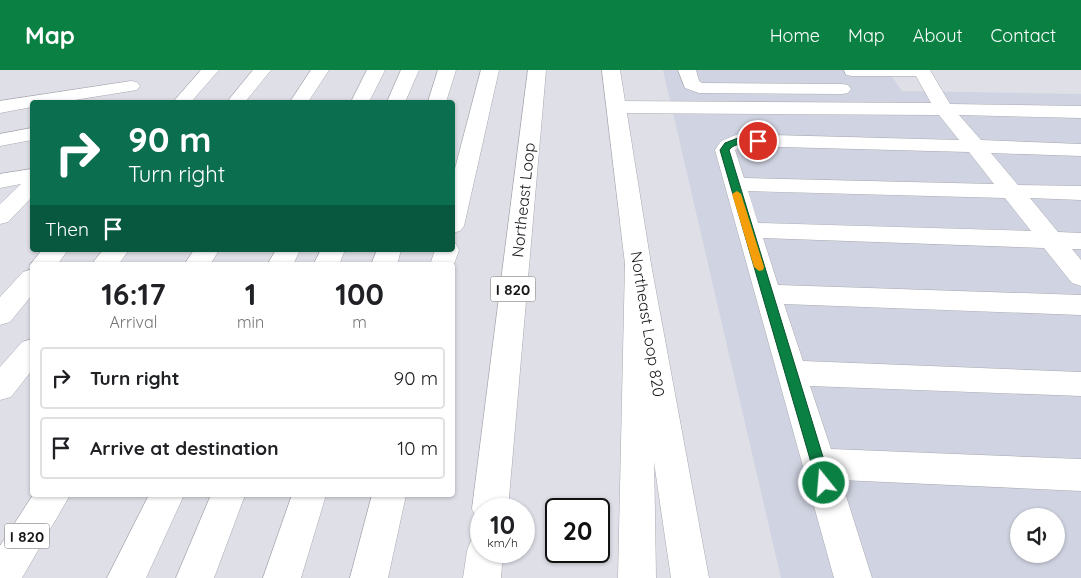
<!DOCTYPE html>
<html lang="en">
<head>
<meta charset="utf-8">
<style>
	:root { --surface:#fff; --page:#f6f6f6; --text:#202124; --muted:#757577; --line:#e0e0e0; --accent:#0b8043 }
	body { margin:0; font-family:Quicksand,sans-serif; background:var(--page); color:var(--text); height:100vh; display:flex; flex-direction:column; font-size:19px; white-space:nowrap }
	* { box-sizing:border-box; margin:0 }
	p { font-size:16px; color:var(--muted) }
	.icon { flex:none; width:28px; height:28px; fill:none; stroke:currentColor; stroke-width:2; stroke-linecap:round; stroke-linejoin:round }
	.map { position:relative; flex:1; overflow:hidden }
	.side { position:absolute; left:30px; top:192px; width:425px; height:235px; display:flex; flex-direction:column; background:var(--surface); border-radius:5px; box-shadow:0 1px 4px #0004 }
	.side>* { flex:none }
	.hud { position:absolute; left:30px; top:30px; width:425px; height:152px; border-radius:5px; box-shadow:0 1px 4px #0004; background:#0b6e4f; color:#fff; overflow:hidden }
	.tools { position:absolute; left:1010px; top:438px; display:grid; gap:10px }
	.tools a { display:grid; place-items:center; width:55px; height:55px; border-radius:50%; background:var(--surface); box-shadow:0 1px 4px #0004; font-size:25px }
	.speed { position:absolute; left:470px; top:428px; display:flex; gap:10px; font-size:25px; font-weight:700; text-align:center }
	.speed>* { display:grid; place-content:center; width:65px; height:65px; border-radius:50%; background:var(--surface); box-shadow:0 1px 4px #0004; line-height:1 }
	.speed small { font-size:12px; font-weight:400 }
	.speed .limit { border:2px solid #111; border-radius:8px; background:#fff; color:#111 }
	.pin { position:absolute; display:grid; place-items:center; width:42px; height:42px; color:#fff; margin:-21px; border:2px solid #fff; border-radius:50%; box-shadow:0 1px 5px #0007 }
	.me { position:absolute; width:55px; margin:-28px; rotate:343deg; stroke-linejoin:round; filter:drop-shadow(0 0 4px #0008) }
	.turn { display:flex; align-items:center; gap:18px; height:105px; padding:0 15px; font-size:22px }
	.turn .icon { width:65px; height:65px; stroke-width:2.5 }
	.turn b { display:block; font-size:35px; line-height:42px }
	.then { display:flex; align-items:center; height:48px; padding:0 15px; background:#0003; gap:10px; font-size:19px }
	.eta { display:flex; justify-content:space-evenly; align-items:center; height:85px; text-align:center }
	.eta b { font-size:30px; font-weight:700; line-height:35px }
	ul { padding:0; list-style:none }
	li { display:flex; align-items:center; gap:15px; height:62px; margin:0 10px 8px; padding:0 5px; border:2px solid var(--line); border-radius:5px }
	li div { flex:1 }
	li b { display:block; font-size:19px }
	li em { font-style:normal }
	header { display:flex; align-items:center; gap:30px; box-sizing:border-box; height:70px; padding:0 25px; background:var(--accent); color:#fff }
	header strong { font-size:24px }
	nav { display:flex; gap:28px; margin-inline-start:auto; font-size:18px }
	.map>svg:first-child { display:block }
	.built { fill:#d0d3e1; fill-rule:evenodd }
	.lines { fill:none; stroke-linecap:round; stroke-linejoin:round }
	.minor-casing { stroke:#a9aab2; stroke-width:1 }
	.major-casing { stroke:#a9aab2; stroke-width:1 }
	.highway-casing { stroke:#a9aab2; stroke-width:1 }
	.minor { fill:#fff; fill-rule:evenodd }
	.major { fill:#fff; fill-rule:evenodd }
	.highway { fill:#fff; fill-rule:evenodd }
	.route { fill:#0b8043; stroke:#07532c }
	.slow { fill:#f59e0b }
	.labels { text-anchor:middle; dominant-baseline:central; stroke-width:4; stroke-linejoin:round; paint-order:stroke }
	.shield { fill:#fff; stroke:#5e5e60; stroke-width:1 }
	.shield-label { font-size:15px; font-weight:bold; fill:#19191c }
	.street-label { font-size:16px; fill:#19191c; stroke:#fff }
</style>
</head>
<body>
<header>
<strong>Map</strong>
<nav><a>Home</a><a>Map</a><a>About</a><a>Contact</a></nav>
</header>
<div class="map">
<svg width="1081" height="508" viewBox="0 0 1081 508">
	<rect width="100%" height="100%" fill="#dedfe7"/>
	<!-- built -->
	<path class="built" d="M 663,0 L 887,0 L 902,21 L 1081,24 L 1081,508 L 781,508 ZM 1019,446 L 1056,446 L 1056,484 L 1019,484 Z"/>
	<g class="lines">
		<defs>
			<g id="minor">
				<polygon points="678,0 696,0 699,11 702,13 842,14 848,15 851,19 848,23 842,24 699,23 685,18"/>
				<path d="M 844,0 L 930,0 L 950,34 L 1081,36 L 1081,48 L 959,45 L 981,70 L 1081,74 L 1081,86 L 991,83 L 1018,115 L 1081,116 L 1081,130 L 1030,128 L 1058,162 L 1081,163 L 1081,179 L 1072,179 L 1081,190 L 1081,216 L 1072,213 L 1044,178 L 763,168 L 778,215 L 1081,225 L 1081,245 L 784,234 L 803,291 L 1081,302 L 1081,326 L 810,316 L 831,379 L 1081,389 L 1081,421 L 841,410 L 872,508 L 834,508 L 715,80 L 721,71 L 738,64 L 959,70 L 939,45 L 616,43 L 609,41 L 607,37 L 609,33 L 616,31 L 931,33 L 916,6 L 852,6 L 846,5 ZM 741,76 L 969,82 L 994,114 L 744,108 L 735,80 ZM 748,121 L 1005,128 L 1031,161 L 758,153 Z"/>
				<polygon points="131,11 137,12 140,16 137,20 62,32 32,32 32,37 0,43 0,31"/>
				<polygon points="32,58 32,70 0,76 0,64"/>
				<polygon points="32,99 32,127 8,152 0,154 0,134 21,114 0,118 0,104"/>
			</g>
			<g id="major">
				<polygon points="201,0 219,0 191,32 173,32"/>
				<polygon points="602,0 620,0 651,194 709,508 671,508 625,194"/>
				<polygon points="42,180 68,180 57,195 32,195 32,198 30,195"/>
				<polygon points="32,199 32,225 10,252 0,255 0,227 23,202"/>
			</g>
			<g id="highway">
				<polygon points="253,0 271,0 245,32 227,32"/>
				<polygon points="311,0 329,0 308,32 290,32"/>
				<polygon points="367,0 385,0 369,32 351,32"/>
				<polygon points="401,0 419,0 405,32 387,32"/>
				<polygon points="438,0 456,0 446,32 428,32"/>
				<polygon points="481,0 499,0 464,156 460,161 452,163 452,110"/>
				<polygon points="528,0 546,0 508,439 481,439 481,452 478,451 472,439"/>
				<polygon points="452,173 456,174 459,180 452,200 452,195 430,195 435,180 452,180"/>
				<polygon points="103,180 129,180 118,195 91,195"/>
				<polygon points="194,180 219,180 210,195 184,195"/>
				<polygon points="276,180 300,180 293,195 267,195"/>
				<polygon points="321,180 345,180 339,195 313,195"/>
				<polygon points="377,180 401,180 397,195 371,195"/>
				<polygon points="638,185 647,188 651,194 656,508 618,508 625,194 629,188"/>
				<polygon points="32,269 32,300 11,327 0,330 0,297 22,272"/>
				<polygon points="33,425 70,425 22,508 0,508 0,476"/>
				<polygon points="149,425 184,425 146,508 107,508"/>
				<polygon points="211,425 245,425 214,508 176,508"/>
				<polygon points="292,425 326,425 301,508 263,508"/>
				<polygon points="372,425 406,425 388,508 350,508"/>
				<polygon points="481,464 481,481 503,481 501,508 463,508 467,481 472,468"/>
			</g>
		</defs>
		<!-- minor casing -->
		<use href="#minor" class="minor-casing"/>
		<!-- major casing -->
		<use href="#major" class="major-casing"/>
		<!-- highway casing -->
		<use href="#highway" class="highway-casing"/>
		<!-- minor -->
		<use href="#minor" class="minor"/>
		<!-- major -->
		<use href="#major" class="major"/>
		<!-- highway -->
		<use href="#highway" class="highway"/>
	</g>
	<!-- route -->
	<path class="route" d="M 738,68 L 758,68 L 762,71 C 752,78 738,69 729,80 L 831,413 L 829,418 L 824,419 L 819,418 L 817,413 L 720,80 L 725,73 Z"/>
	<!-- slow -->
	<polygon class="slow" points="737,121 741,124 764,197 763,200 759,201 754,197 732,124"/>
	<g class="labels">
		<!-- shield labels -->
		<g class="shield">
			<rect x="490.5" y="206.5" width="45" height="25" rx="4"/>
			<rect x="4.5" y="453.5" width="45" height="25" rx="4"/>
		</g>
		<g class="shield-label">
			<text x="513" y="219">I 820</text>
			<text x="27" y="466">I 820</text>
		</g>
		<!-- street labels -->
		<g class="street-label">
			<text transform="translate(523 130) rotate(-84)">Northeast Loop</text>
			<text transform="translate(648 254) rotate(81)">Northeast Loop 820</text>
		</g>
	</g>
</svg>
<div class="tools">
<a><svg class="icon" aria-label="sound" viewBox="0 0 24 24"><path d="M4 9h4l5-4v14l-5-4H4zM17 9q2 3 0 6"/></svg></a>
</div>
<div class="speed"><div>10<small>km/h</small></div><div class="limit">20</div></div>
<div class="pin" style="left:758px;top:71px;background:#d93025"><svg class="icon" aria-label="arrive" viewBox="0 0 24 24"><path d="M6 21V4h12l-3 4 3 4H6"/></svg></div>
<svg class="me" style="left:824px;top:413px" viewBox="-20 -20 40 40"><circle r="17" fill="#0b8043" stroke="#fff" stroke-width="3"/><path d="M0-11L8 9 0 5-8 9z" fill="#fff"/></svg>
<div class="hud">
<div class="turn"><svg class="icon" aria-label="right" viewBox="0 0 24 24"><path d="M7 20v-9h11M14 6l5 5-5 5"/></svg><div><b>90 m</b>Turn right</div></div>
<div class="then">Then<svg class="icon" aria-label="arrive" viewBox="0 0 24 24"><path d="M6 21V4h12l-3 4 3 4H6"/></svg></div>
</div>
<section class="side">
<div class="eta">
<div><b>16:17</b><p>Arrival</p></div>
<div><b>1</b><p>min</p></div>
<div><b>100</b><p>m</p></div>
</div>
<ul>
<li><svg class="icon" aria-label="right" viewBox="0 0 24 24"><path d="M7 20v-9h11M14 6l5 5-5 5"/></svg><div><b>Turn right</b></div><em>90 m</em></li>
<li><svg class="icon" aria-label="arrive" viewBox="0 0 24 24"><path d="M6 21V4h12l-3 4 3 4H6"/></svg><div><b>Arrive at destination</b></div><em>10 m</em></li>
</ul>
</section>
</div>
</body>
</html>
